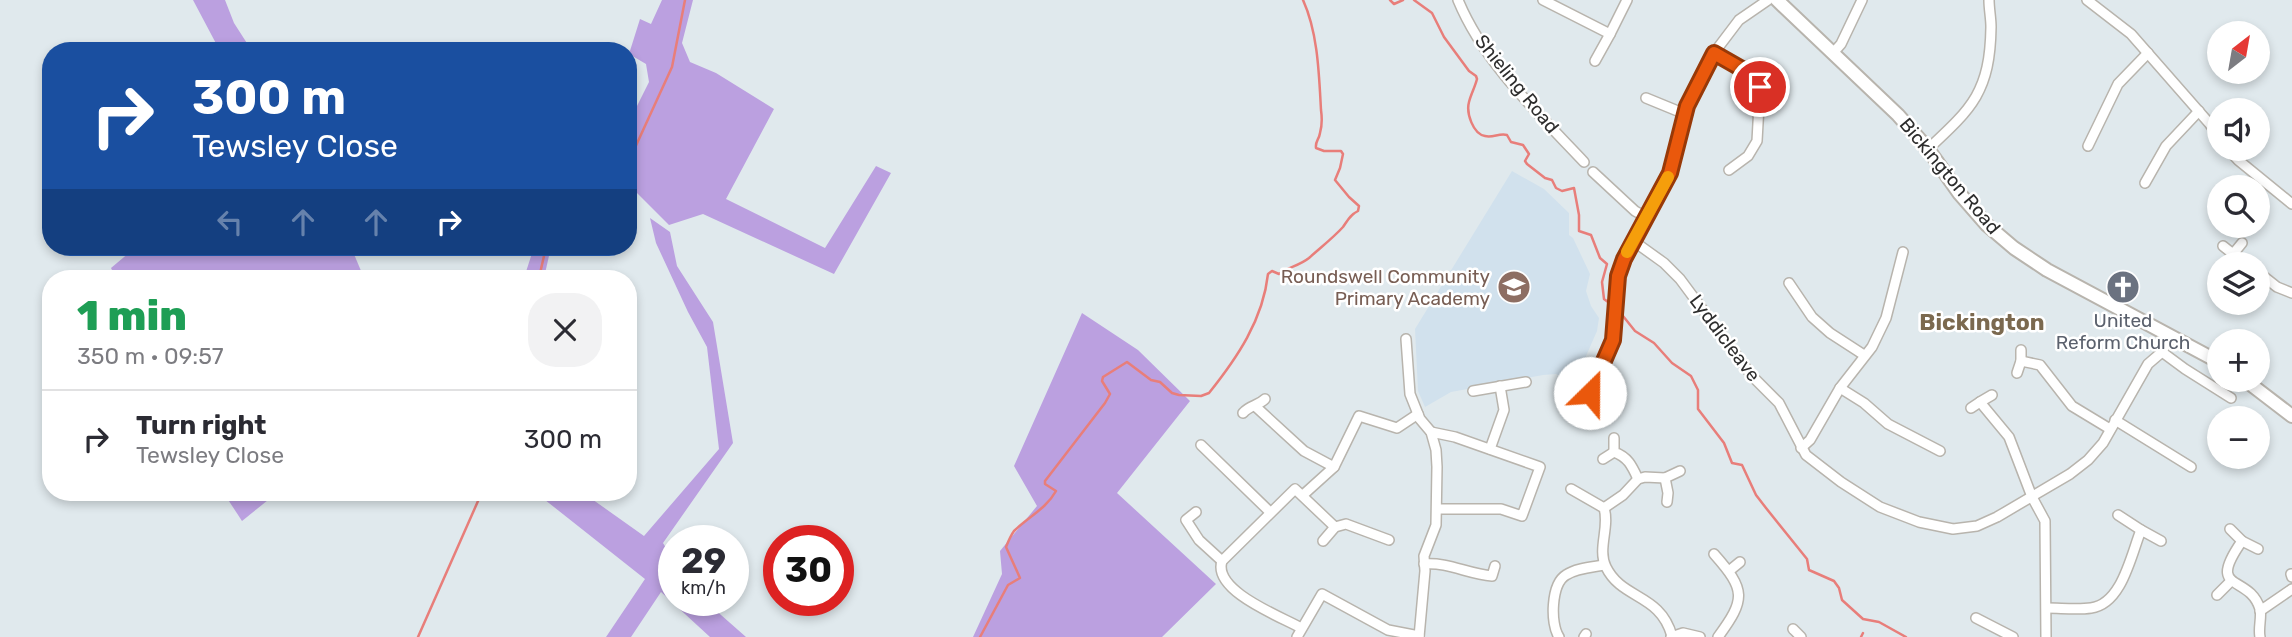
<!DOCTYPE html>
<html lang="en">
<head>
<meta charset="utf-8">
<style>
	:root { --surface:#fff; --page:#f2f2f3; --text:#2b2b33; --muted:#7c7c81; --line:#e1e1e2 }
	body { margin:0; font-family:Rubik,sans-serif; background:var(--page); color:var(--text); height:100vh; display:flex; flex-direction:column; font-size:26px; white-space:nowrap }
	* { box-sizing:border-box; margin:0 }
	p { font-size:23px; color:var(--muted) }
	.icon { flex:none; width:38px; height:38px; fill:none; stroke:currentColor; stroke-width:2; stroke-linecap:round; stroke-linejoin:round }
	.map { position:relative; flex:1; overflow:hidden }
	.details { position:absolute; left:42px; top:270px; width:595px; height:231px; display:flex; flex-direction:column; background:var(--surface); border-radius:28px; box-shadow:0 4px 10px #0003 }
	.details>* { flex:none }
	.banner { position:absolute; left:42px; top:42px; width:595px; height:214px; border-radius:28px; box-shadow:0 4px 10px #0003; background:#1a4fa0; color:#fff; overflow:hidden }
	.needle { width:46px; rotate:31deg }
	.fabs { position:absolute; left:2207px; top:21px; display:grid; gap:14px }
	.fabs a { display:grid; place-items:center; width:63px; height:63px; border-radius:50%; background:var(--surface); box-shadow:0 4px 10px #0003; font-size:35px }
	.speed { position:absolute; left:658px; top:525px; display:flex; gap:14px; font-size:35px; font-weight:700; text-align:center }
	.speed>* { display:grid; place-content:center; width:91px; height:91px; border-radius:50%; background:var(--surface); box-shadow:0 4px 10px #0003; line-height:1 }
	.speed small { font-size:18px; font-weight:400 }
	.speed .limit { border:10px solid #d22; background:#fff; color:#111 }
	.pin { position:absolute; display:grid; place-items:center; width:60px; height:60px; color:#fff; margin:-30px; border:4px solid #fff; border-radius:50%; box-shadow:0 2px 7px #0007 }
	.me { position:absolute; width:77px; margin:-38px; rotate:23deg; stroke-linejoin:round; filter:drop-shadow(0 0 5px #0008) }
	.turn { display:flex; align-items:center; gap:24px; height:147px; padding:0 35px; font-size:32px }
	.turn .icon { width:91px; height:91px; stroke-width:2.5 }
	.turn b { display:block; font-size:49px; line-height:60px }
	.lanes { display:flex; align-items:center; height:66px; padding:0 35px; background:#0003; justify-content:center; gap:35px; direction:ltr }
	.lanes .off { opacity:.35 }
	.round { display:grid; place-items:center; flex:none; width:74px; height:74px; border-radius:28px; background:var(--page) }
	.summary { display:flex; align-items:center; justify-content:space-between; height:119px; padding:0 35px }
	h1 { font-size:42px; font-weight:800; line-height:52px; color:#1e9e55 }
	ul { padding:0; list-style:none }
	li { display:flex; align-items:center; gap:21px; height:98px; padding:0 35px; border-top:2px solid var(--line) }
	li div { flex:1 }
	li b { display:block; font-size:26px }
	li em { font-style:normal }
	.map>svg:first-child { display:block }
	.education { fill:#d1e1ed }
	.green { fill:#bba0e0 }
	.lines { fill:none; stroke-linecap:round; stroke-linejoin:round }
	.stream { stroke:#e87e7a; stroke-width:2.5 }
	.street-casing { stroke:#b8b4ad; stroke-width:12 }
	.secondary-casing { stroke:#b8b4ad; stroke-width:16 }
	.street { stroke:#fff; stroke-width:9 }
	.secondary { stroke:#fff; stroke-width:12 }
	.route-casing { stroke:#983908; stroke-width:18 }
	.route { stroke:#ea580c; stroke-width:12 }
	.slow { stroke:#f59e0b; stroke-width:12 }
	.labels { text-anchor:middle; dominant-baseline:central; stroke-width:5; stroke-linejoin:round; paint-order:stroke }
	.street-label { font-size:19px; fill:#2d2d2d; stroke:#fff }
	.education-label { font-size:19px; fill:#785e54; stroke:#fff; text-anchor:end }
	.worship-label { font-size:19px; fill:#5b616d; stroke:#fff }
	.quarter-label { font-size:23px; font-weight:bold; fill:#7b694f; stroke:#fff }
</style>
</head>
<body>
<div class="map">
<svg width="2292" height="637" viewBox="0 0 2292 637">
	<rect width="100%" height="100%" fill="#e0e9ed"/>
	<!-- education -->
	<polygon class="education" points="1512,171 1544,189 1569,213 1569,235 1573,238 1590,274 1586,291 1591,306 1599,318 1597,331 1575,381 1556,374 1543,375 1451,392 1425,407 1418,391 1415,329"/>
	<!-- green -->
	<g class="green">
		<polygon points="193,0 225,0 234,23 252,51 220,51"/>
		<polygon points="662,0 693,0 682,43 690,62 716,73 774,109 726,199 825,248 876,166 891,173 834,274 703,214 669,225 628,184 628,124 649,82 646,64 629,54 640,19 651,24"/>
		<polygon points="650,218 670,232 677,266 713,322 733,443 663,543 674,561 674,600 704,600 746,637 710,637 661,592 631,637 606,637 645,579 535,492 582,492 644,536 719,449 707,347 688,312 656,243"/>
		<polygon points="136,247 351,247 364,278 116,278 111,268"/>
		<polygon points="534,247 551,247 544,278 524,278"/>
		<polygon points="1082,313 1138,350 1190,401 1117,493 1216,584 1162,637 973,637 1002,574 1000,551 1037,506 1014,466"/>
		<polygon points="223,492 278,492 242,521"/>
	</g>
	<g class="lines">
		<!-- stream -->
		<g class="stream">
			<polyline points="1390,0 1394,4 1403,0"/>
			<path d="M 1414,0 L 1432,13 L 1444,37 L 1469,71 L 1476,76 L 1477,79 C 1475,87 1471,94 1469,102 C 1466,113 1473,134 1485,136 C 1493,138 1499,133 1507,135 L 1511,142 L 1523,145 L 1529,154 L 1525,161 L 1527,164 L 1545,178 L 1552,180 L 1556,188 L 1562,191 L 1574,188 L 1579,215 L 1579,231 L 1591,235 L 1600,258 L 1607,264 L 1602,282 L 1604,299 L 1612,305"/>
			<polyline points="628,163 672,67 685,0"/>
			<polyline points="539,278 546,247"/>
			<polyline points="1619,311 1635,331 1654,343 1672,363 1691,376 1698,390 1698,409 1724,443 1732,463 1742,465 1756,495 1766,508 1807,559 1809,570 1834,581 1839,588 1842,600 1863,619 1879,622 1906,637"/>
			<polyline points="418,637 482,492"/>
			<path d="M 980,637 L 1008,585 L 1020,578 L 1006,547 C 1008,542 1011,535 1014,531 C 1028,517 1046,509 1056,491 L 1045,484 L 1045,481 L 1105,403 L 1110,394 L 1102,381 L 1103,377 L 1127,362 L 1151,380 L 1160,382 L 1172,393 L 1179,395 L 1201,396 L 1209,393 C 1237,358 1263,320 1268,274 L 1272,271 L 1279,274 C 1288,267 1299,266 1309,258 C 1320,248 1333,238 1343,227 C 1348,220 1350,215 1358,211 L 1359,206 L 1349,197 L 1335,180 L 1340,168 L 1343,154 L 1341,151 L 1324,151 L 1316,148 C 1315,141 1319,140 1320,133 C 1322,126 1322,117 1321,110 C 1319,74 1318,33 1303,0"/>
			<polyline points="1861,637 1863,633"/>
		</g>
		<defs>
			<g id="street">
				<path d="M 1458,0 C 1484,63 1538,113 1584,162"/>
				<polyline points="1543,0 1610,34 1627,0"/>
				<polyline points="2087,0 2131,34 2209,123 2219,137"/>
				<polyline points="1714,53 1749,73 1760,87 1757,141 1748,156 1729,170"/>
				<polyline points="1833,53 1841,44 1862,0"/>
				<polyline points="1595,61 1610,34"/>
				<polyline points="1646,98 1685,114"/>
				<polyline points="2088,146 2118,84 2148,53"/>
				<path d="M 1928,149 C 1972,108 1990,92 1991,27 C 1991,18 1989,9 1989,0"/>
				<polyline points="2228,149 2238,160 2292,204"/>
				<polyline points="1593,172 1635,211 1646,217"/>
				<polyline points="2145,183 2166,146 2199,111"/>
				<polyline points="1632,240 1664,263 1680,279 1752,376 1779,403 1806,455 1841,482 1880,507 1919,522 1953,529 1977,526 1997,517 2070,474 2088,460 2103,443 2148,364 2162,352 2170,335"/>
				<polyline points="2223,246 2233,254 2242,243"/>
				<polyline points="2233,254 2247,264"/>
				<polyline points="2258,272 2277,287 2292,293"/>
				<polyline points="1789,283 1812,317 1830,333 1864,355"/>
				<polyline points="1406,339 1410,394 1420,419 1431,432 1436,450 1437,467 1436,525 1424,556 1425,571 1419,637"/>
				<polyline points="2162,352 2185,369 2231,398"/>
				<polyline points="2021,361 2040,365 2072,406 2110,429"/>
				<polyline points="1598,372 1614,381"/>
				<polyline points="2017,373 2021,361 2021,350"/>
				<polyline points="1840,388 1864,403 1888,424 1940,451"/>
				<polyline points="1473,391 1526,382"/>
				<polyline points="1590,393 1613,340 1618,276 1624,259 1670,173 1687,106 1714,53 1739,20 1768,0"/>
				<polyline points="1992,395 1980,402 2009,437 2032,497 2045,521 2046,637"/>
				<polyline points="1255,406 1304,451 1334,467"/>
				<polyline points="1971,408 1980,402"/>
				<path d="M 1243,413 C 1250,405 1258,406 1265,399"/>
				<polyline points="2115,420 2191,467"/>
				<polyline points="1431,432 1455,437 1540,467 1522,516 1501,509 1437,509"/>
				<path d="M 1614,438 L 1614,452 C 1628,457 1632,466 1638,479"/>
				<polyline points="1201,445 1270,512"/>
				<polyline points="1801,448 1810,440 1840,388 1872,347 1886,318 1903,252"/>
				<polyline points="1490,449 1504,410 1500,386"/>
				<polyline points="1603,459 1614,452"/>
				<polyline points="1665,478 1668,493 1667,502"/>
				<path d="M 1571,489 L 1604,508 C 1610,527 1597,549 1606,567 C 1622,600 1660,593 1672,636"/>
				<polyline points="1303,495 1334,467 1359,416 1397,428 1418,414"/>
				<polyline points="1604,508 1623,495 1638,479 1645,477 1665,478 1680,471"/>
				<polyline points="1196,512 1186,520 1199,540 1222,561"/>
				<polyline points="2118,515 2141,530"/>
				<polyline points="2230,529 2242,541 2258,549"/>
				<polyline points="1323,541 1335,527 1346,524 1389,540"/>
				<path d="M 2242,541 C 2205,594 2249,573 2260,609 C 2262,617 2258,628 2260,637"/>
				<path d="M 1714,554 C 1746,590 1746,599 1718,637"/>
				<path d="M 1424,564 C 1448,562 1468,574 1492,576 L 1495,566"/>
				<polyline points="1729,571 1740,562"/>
				<polyline points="2291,574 2292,577"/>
				<polyline points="2217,595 2231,581"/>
				<path d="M 2047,608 C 2061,608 2077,610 2091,608 C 2122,604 2131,555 2141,530 L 2161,541"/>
				<polyline points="2260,611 2292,589"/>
				<polyline points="1976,618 2013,637"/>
				<path d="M 1301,628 C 1282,617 1212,591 1222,561 L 1295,489 L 1335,527"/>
				<polyline points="1793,629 1801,637"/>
				<polyline points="1297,637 1322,594 1388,630 1419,636"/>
				<path d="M 1559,637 C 1550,624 1551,584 1566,575 C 1576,568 1593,567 1604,565"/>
				<polyline points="1584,637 1586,634"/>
				<polyline points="1671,637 1683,633 1700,637"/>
			</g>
			<g id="secondary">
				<polyline points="1777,0 1898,115 1928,149 1959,193 1987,225 2014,248 2047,270 2219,362"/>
				<polyline points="2245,380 2292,416"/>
			</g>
		</defs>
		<!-- street casing -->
		<use href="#street" class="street-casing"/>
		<!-- secondary casing -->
		<use href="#secondary" class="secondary-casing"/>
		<!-- street -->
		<use href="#street" class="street"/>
		<!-- secondary -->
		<use href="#secondary" class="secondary"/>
	</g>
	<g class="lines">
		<defs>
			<polyline id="route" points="1590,393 1613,340 1618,276 1624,259 1670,173 1687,106 1714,53 1749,73 1760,87"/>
		</defs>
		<!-- route casing -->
		<use href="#route" class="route-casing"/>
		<!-- route -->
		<use href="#route" class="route"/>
		<!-- slow -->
		<polyline class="slow" points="1627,252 1668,177"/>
	</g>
	<!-- icons -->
	<defs>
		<symbol id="school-disc" viewBox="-11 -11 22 22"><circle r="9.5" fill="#8d6e63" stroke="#fff"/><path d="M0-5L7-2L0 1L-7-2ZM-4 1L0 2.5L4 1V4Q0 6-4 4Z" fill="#fff"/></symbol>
		<symbol id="church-disc" viewBox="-11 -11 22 22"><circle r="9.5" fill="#6b7280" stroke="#fff"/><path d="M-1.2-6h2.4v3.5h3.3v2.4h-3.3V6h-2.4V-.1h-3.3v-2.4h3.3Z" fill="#fff"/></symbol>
	</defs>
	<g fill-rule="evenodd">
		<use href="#school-disc" x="1495" y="268" width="38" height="38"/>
		<use href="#church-disc" x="2104" y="268" width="38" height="38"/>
	</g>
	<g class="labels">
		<!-- street labels -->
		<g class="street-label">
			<text transform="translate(1517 84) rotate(51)">Shieling Road</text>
			<text transform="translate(1950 176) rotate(50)">Bickington Road</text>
			<text transform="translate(1725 338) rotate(53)">Lyddicleave</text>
		</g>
		<!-- education labels -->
		<g class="education-label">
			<text x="1490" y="276">Roundswell Community<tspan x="1490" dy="22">Primary Academy</tspan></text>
		</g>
		<!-- worship labels -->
		<g class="worship-label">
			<text x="2123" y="320">United<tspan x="2123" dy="22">Reform Church</tspan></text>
		</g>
		<!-- quarter labels -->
		<g class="quarter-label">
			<text x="1982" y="322">Bickington</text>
		</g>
	</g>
</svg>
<div class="fabs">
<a><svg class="needle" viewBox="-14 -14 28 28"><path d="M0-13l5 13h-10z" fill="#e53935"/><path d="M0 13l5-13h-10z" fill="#7c7c81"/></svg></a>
<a><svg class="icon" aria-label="sound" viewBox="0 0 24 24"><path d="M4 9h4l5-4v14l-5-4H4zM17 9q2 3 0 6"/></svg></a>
<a><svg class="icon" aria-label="search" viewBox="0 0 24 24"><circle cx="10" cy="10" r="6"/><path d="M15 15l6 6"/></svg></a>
<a><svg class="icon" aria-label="layers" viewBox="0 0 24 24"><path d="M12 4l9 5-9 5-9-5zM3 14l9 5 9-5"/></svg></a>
<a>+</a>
<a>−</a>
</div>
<div class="speed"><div>29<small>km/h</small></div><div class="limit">30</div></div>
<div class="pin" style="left:1760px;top:87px;background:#d93025"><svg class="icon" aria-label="arrive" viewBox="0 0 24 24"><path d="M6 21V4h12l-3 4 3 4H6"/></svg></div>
<svg class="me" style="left:1590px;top:393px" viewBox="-20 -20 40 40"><circle r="19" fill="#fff"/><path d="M0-13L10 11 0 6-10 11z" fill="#ea580c"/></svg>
<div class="banner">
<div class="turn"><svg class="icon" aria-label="right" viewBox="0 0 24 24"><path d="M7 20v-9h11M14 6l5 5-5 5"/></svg><div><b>300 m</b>Tewsley Close</div></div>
<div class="lanes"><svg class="icon off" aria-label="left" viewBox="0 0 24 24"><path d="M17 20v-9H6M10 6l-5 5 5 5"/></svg><svg class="icon off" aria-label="ahead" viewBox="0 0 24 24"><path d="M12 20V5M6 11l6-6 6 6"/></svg><svg class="icon off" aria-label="ahead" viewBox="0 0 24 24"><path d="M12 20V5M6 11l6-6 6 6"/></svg><svg class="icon" aria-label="right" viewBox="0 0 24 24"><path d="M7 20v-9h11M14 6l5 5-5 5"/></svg></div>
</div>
<section class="details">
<div class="summary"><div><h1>1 min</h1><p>350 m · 09:57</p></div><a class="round"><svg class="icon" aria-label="close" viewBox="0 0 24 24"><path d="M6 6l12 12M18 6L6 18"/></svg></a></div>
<ul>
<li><svg class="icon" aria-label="right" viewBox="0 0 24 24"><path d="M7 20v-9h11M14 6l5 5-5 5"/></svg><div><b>Turn right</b><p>Tewsley Close</p></div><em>300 m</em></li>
</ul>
</section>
</div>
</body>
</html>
